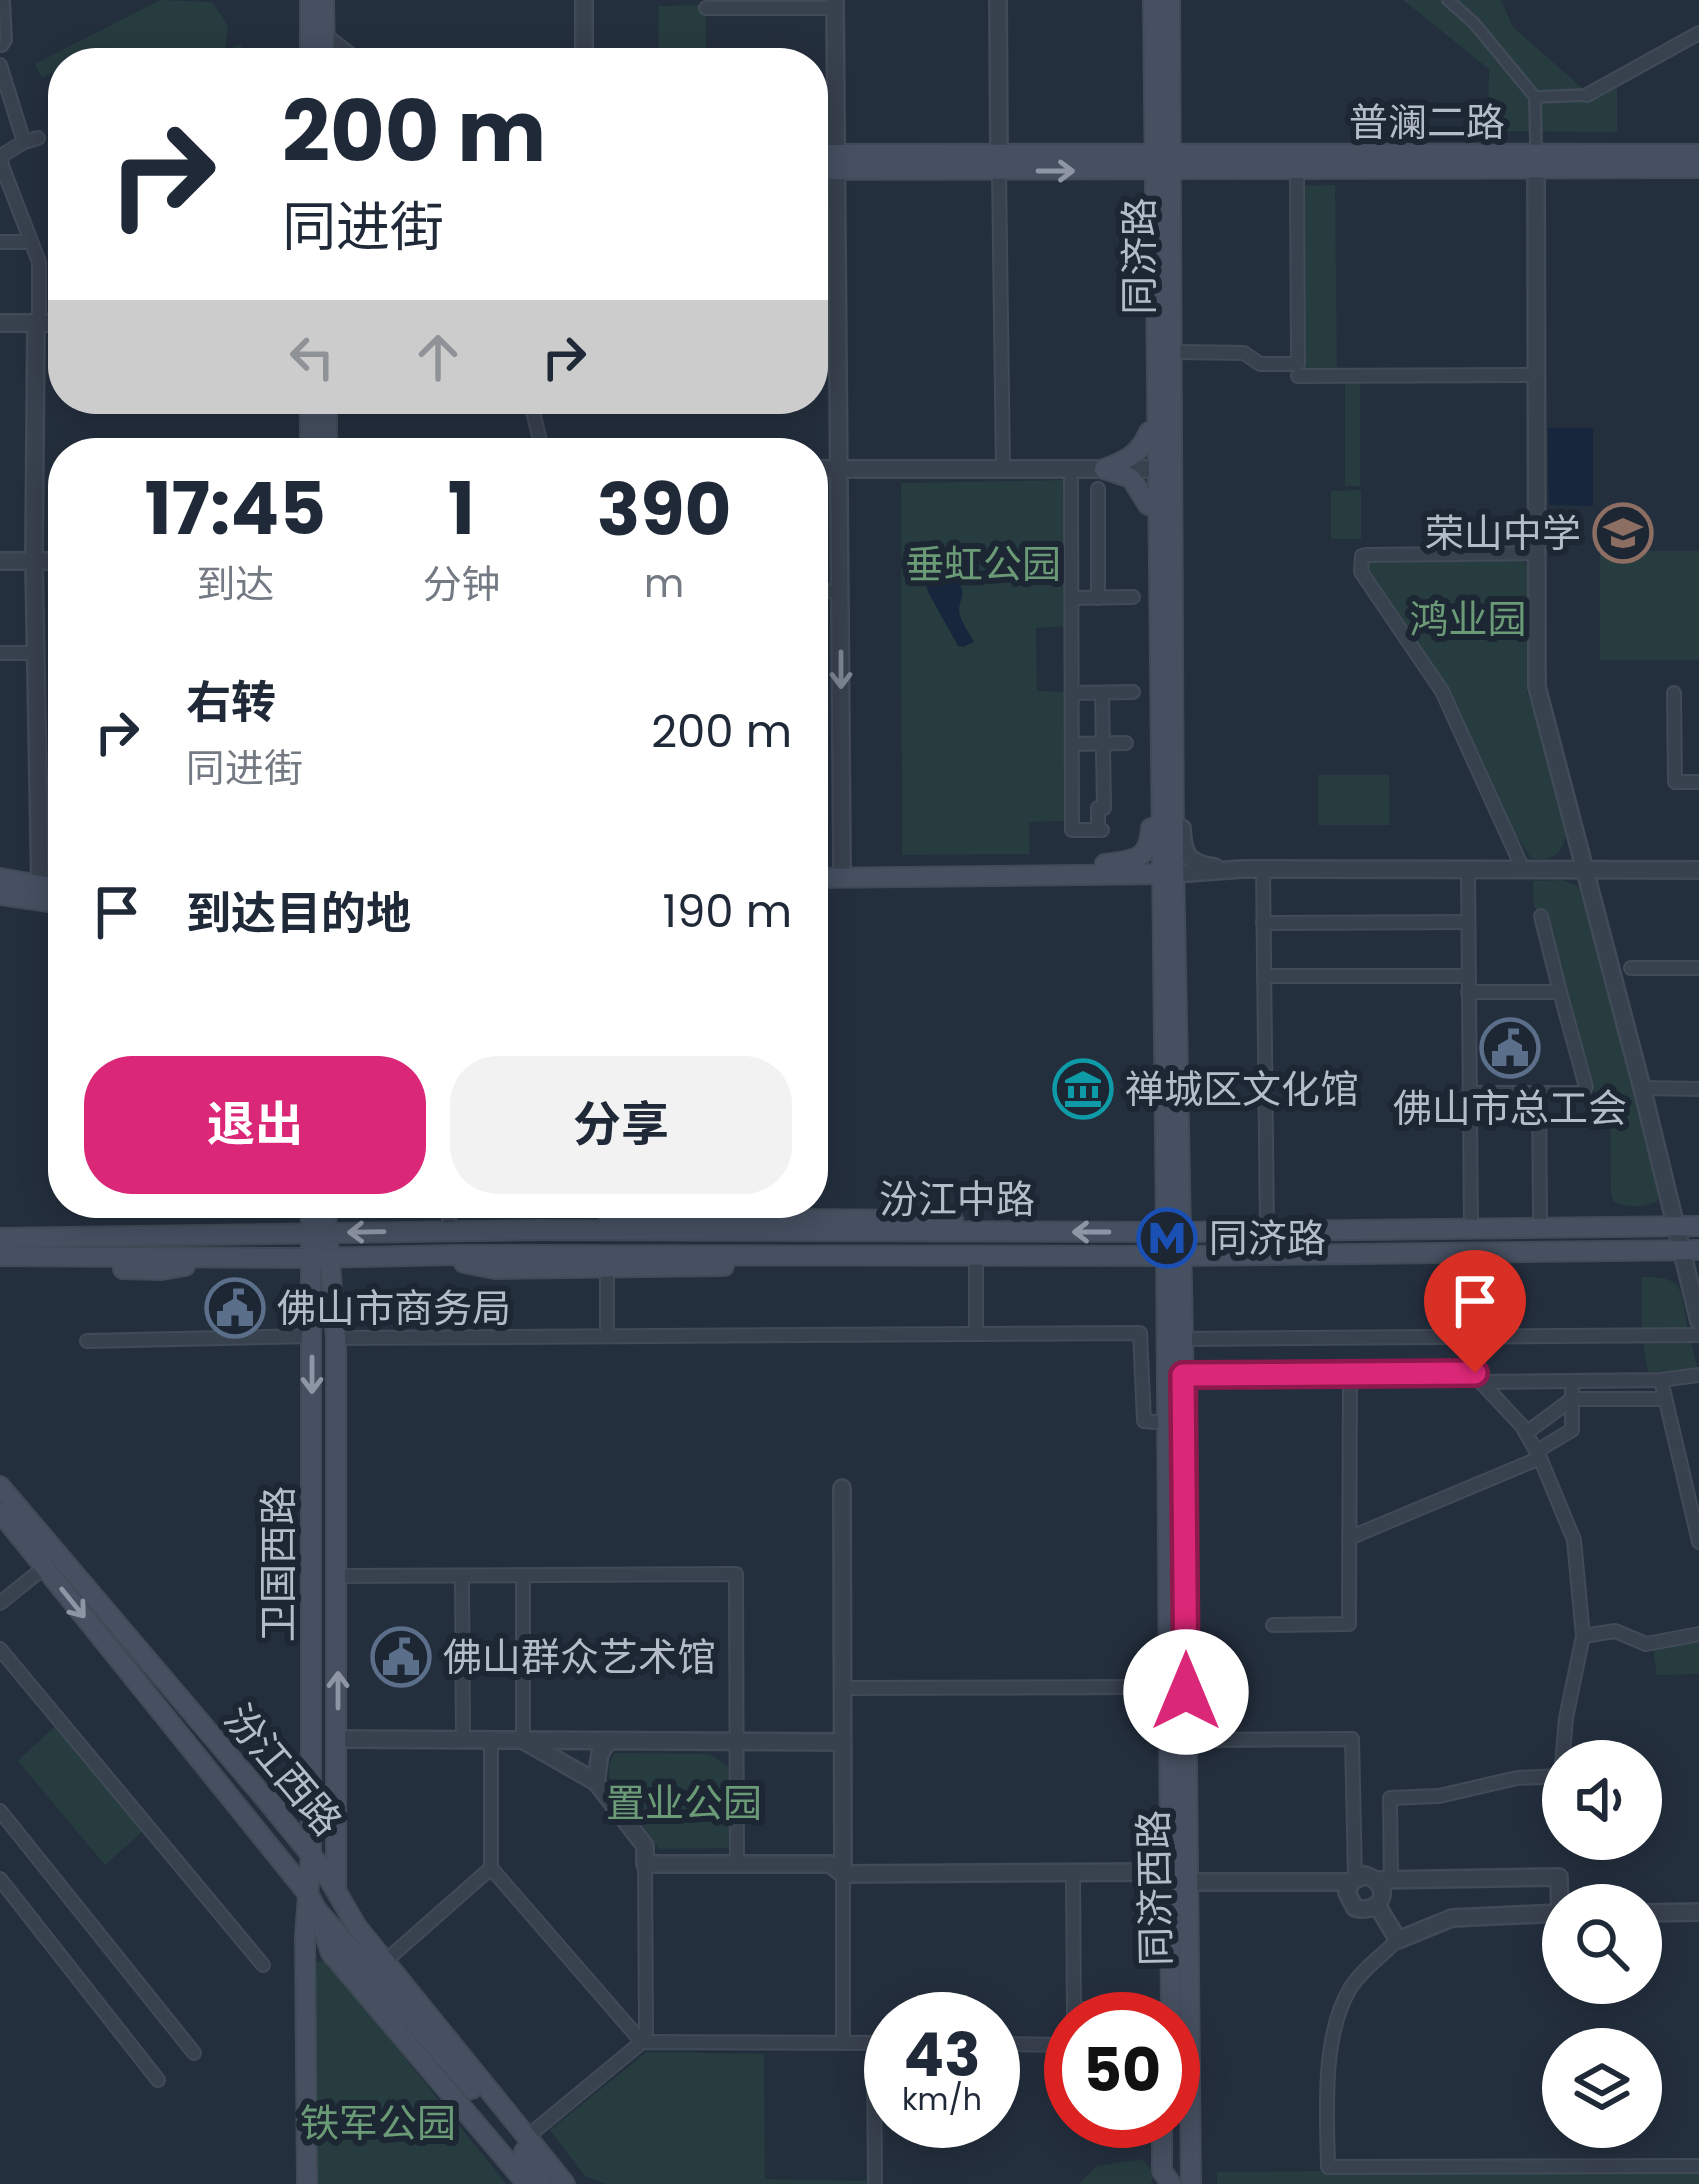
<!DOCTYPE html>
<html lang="zh">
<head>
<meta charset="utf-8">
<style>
	:root { --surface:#fff; --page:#f2f2f3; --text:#1f2937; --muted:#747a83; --accent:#db2777 }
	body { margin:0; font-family:Poppins,"Noto Sans SC",sans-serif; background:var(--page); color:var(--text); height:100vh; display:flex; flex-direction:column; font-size:45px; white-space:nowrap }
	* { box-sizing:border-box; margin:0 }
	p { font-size:39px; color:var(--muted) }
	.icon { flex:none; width:66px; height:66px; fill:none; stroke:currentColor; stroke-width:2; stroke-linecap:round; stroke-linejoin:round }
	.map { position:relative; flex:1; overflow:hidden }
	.drawer { position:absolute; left:48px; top:438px; width:780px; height:780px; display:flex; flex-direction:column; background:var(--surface); border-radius:48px; box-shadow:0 6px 30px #0003 }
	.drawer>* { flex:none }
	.top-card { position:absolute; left:48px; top:48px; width:780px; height:366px; border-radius:48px; box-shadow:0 6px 30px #0003; background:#fff; color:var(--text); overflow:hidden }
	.tools { position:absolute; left:1542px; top:1740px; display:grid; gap:24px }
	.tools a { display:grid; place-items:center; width:120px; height:120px; border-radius:50%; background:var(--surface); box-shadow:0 6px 30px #0003; font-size:60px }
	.speed { position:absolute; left:864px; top:1992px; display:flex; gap:24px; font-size:60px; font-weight:700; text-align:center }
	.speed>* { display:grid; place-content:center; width:156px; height:156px; border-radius:50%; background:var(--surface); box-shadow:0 6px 30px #0003; line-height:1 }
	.speed small { font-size:30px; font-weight:400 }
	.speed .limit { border:18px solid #d22; background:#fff; color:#111 }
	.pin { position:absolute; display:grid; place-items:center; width:102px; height:102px; color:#fff; margin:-123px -51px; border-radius:50% 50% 50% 0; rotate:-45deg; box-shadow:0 0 12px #0007 }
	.pin .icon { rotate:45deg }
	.me { position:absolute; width:132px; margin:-66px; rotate:0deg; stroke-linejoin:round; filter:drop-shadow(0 0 9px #0008) }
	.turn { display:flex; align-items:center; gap:42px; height:252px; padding:0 36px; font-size:54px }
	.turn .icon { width:156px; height:156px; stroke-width:2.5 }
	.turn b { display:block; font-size:84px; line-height:102px }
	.lanes { display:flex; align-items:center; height:114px; padding:0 36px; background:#0003; justify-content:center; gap:60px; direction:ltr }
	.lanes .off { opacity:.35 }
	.eta { display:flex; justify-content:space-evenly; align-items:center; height:204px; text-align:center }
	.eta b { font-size:72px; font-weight:700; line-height:84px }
	.action { display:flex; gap:24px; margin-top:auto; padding:24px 36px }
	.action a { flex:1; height:138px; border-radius:48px; background:var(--accent); color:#fff; font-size:48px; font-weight:700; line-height:138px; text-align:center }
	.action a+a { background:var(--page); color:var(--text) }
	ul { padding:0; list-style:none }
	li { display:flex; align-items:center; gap:36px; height:180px; padding:0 36px }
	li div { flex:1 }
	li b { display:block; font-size:45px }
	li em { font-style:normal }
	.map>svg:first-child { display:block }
	.green { fill:#263c3f }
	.water { fill:#17263c }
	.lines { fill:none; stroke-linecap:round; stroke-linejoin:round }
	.pedestrian-casing { stroke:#414a57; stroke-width:14 }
	.minor-casing { stroke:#414a57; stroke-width:16 }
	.tertiary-casing { stroke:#414a57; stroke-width:20 }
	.secondary-casing { stroke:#414a57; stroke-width:22 }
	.pedestrian { stroke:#38414e; stroke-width:9 }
	.minor { stroke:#38414e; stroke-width:12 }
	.tertiary { stroke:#38414e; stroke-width:15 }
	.secondary { stroke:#465061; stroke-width:18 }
	.oneway { stroke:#8e96a5 }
	.oneway2 { stroke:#7c8592 }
	.route-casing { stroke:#8e194d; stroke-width:30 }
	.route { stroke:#db2777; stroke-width:21 }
	.labels { text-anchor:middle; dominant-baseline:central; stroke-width:12; stroke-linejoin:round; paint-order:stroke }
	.street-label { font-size:39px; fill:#b4bcc9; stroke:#1d2633 }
	.poi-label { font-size:39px; fill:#b4bcc9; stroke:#1d2633; text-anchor:start }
	.park-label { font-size:39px; fill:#6b9a76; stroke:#1d2633 }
</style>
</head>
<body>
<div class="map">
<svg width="1699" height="2184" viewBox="0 0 1699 2184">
	<rect width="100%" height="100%" fill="#242f3e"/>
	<!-- green -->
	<g class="green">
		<polygon points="160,0 212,2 228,26 225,51 240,44 245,54 225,63 101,63 100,48 71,63 63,63 63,67 42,78 35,64"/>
		<polygon points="1403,0 1501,0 1513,27 1590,95 1617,82 1617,132 1488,131 1489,69"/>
		<polygon points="706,5 706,63 659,63 658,6"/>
		<polygon points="1335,185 1337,373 1302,373 1301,186"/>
		<rect x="1345" y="379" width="15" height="107"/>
		<polygon points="1067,480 1067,626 1036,628 1037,691 1067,692 1067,821 1029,822 1030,854 902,855 901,483"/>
		<polygon points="1361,490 1361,539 1331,539 1331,491"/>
		<rect x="1600" y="551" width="99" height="109"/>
		<path d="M 1522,560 L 1527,565 L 1527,691 L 1567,828 C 1565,851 1555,863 1531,858 L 1513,831 L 1445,689 L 1374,587 L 1365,565 L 1368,562 Z"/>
		<polygon points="1318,775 1389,775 1390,825 1318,825"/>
		<path d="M 1562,880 L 1577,886 L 1583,895 L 1660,1193 L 1657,1201 C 1646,1208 1624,1208 1613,1201 L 1611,1191 L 1610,1109 L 1601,1102 L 1594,1089 L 1544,911 L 1534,908 L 1533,881 Z"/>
		<polygon points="813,890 818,890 823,1106 813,1107"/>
		<path d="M 1642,1277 C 1686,1276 1680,1290 1688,1328 L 1642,1328 Z"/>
		<polygon points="1643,1342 1691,1342 1698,1370 1648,1372"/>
		<polygon points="1693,1641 1699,1643 1699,1674 1657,1675 1653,1648"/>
		<polygon points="57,1724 144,1830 105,1865 18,1761"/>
		<path d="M 615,1753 L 709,1754 L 733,1770 L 734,1848 L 659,1849 L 611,1782 C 607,1770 608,1763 615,1753 Z"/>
		<polygon points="327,1961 506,2184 316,2184 316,1962"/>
		<polygon points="647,2052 764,2054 765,2179 871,2181 871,2184 606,2184 585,2176 550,2130"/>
		<polygon points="1143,2159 1154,2174 1151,2184 1079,2184 1097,2166"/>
		<polygon points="1699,2168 1699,2184 1217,2184 1217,2172"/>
	</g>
	<!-- water -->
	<g class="water">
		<polygon points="1548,428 1593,428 1593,506 1549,505"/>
		<path d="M 934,577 L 941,581 L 956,580 C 970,596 956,599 960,616 C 963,625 970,634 974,642 L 963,647 L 958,646 L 928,592 L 926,584 Z"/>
	</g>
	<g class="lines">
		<defs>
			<g id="pedestrian">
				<polyline points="1448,0 1474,23 1535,97 1536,147"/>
				<polyline points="2,46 6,40 4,0"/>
				<polyline points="1535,97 1587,95"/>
			</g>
			<g id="minor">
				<polyline points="706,8 835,8"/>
				<polyline points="325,35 362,63"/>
				<polyline points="0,65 24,142"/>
				<polyline points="1587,95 1699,33"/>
				<polyline points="38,138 24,142 1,156 2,166 39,262 39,323"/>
				<polyline points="999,171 1003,469"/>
				<polyline points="0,242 31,242"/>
				<polyline points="1180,352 1244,353 1260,364 1298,364 1297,179"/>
				<polyline points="1298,376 1536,375"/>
				<polyline points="530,399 543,453"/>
				<polyline points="1071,480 1072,830 1102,830"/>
				<polyline points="1098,489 1098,598"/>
				<polyline points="813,591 841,591"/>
				<polyline points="1072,598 1133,597"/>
				<polyline points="0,653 36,653"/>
				<polyline points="1072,693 1133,692"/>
				<polyline points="1674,693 1675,782 1699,782"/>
				<polyline points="1072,744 1126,743"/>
				<polyline points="1098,830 1098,808 1104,808 1102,693"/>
				<polyline points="1263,869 1267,1231"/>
				<polyline points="1468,869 1471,1230"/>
				<polyline points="1523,869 1442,691 1361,572 1362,556 1366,555 1537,553"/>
				<polyline points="1541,916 1560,992"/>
				<polyline points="1263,923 1468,922"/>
				<polyline points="1631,968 1699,968"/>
				<polyline points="1264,976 1468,976"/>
				<polyline points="1468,992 1560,992 1586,1087 1580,1093 1469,1093"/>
				<polyline points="1642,1088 1699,1089"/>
				<polyline points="1539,1093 1540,1217"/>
				<polyline points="449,1231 449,1203"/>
				<polyline points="976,1264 976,1334"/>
				<polyline points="607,1268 607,1336"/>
				<polyline points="336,1338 1140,1333 1144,1421 1156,1422"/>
				<polyline points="1183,1339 1699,1335"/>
				<polyline points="87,1341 312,1336"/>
				<polyline points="1183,1375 1475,1373"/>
				<polyline points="1661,1380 1699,1542"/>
				<polyline points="1480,1382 1661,1380 1699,1375"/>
				<polyline points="1526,1433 1572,1399 1572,1381"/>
				<polyline points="1537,1451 1572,1430 1572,1399 1665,1399"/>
				<polyline points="1349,1538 1540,1458"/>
				<polyline points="338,1576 736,1574 737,1864"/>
				<polyline points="462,1577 463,1740"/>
				<polyline points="523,1577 523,1740"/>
				<polyline points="0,1603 45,1567"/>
				<polyline points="1273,1625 1349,1624 1350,1375"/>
				<polyline points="1583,1636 1615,1631 1646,1644 1699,1634"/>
				<polyline points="0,1649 263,1965"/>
				<polyline points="842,1688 1159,1687"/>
				<polyline points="491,1740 491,1868 642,2042"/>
				<polyline points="1196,1740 1352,1739 1355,1878"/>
				<polyline points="0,1811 194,2053"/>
				<polyline points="843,1874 843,2043"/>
				<polyline points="1073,1874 1074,2019"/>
				<polyline points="0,1879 158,2080"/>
				<polyline points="1391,1880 1390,1798 1439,1796 1517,1778 1561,1776 1566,1718 1583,1636 1574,1540 1540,1458 1522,1426 1476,1377 1474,1261"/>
				<path d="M 1398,1940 C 1383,1954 1362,1970 1351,1987 C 1321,2035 1327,2113 1328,2167 L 1699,2166"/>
				<polyline points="390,1957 491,1868"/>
				<polyline points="1074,2009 1161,2009"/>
				<polyline points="642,2042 646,2031 645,1864"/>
				<polyline points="874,2043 875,2184"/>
				<polyline points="993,2044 1071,2045"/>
				<polyline points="533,2132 642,2042 891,2043"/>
			</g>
			<g id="tertiary">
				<polyline points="584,0 584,63"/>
				<polyline points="835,0 842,869"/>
				<polyline points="998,0 999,162"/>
				<polyline points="1536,156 1537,687 1642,1088 1699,1321"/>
				<polyline points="0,323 63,323"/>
				<polyline points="36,323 34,561 40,887"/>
				<polyline points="813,469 1157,469"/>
				<polyline points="0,561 63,561"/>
				<path d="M 1182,828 C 1183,854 1188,864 1215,867"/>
				<polyline points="1174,874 1242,869 1699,870"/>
				<polyline points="842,1488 843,1874"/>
				<polyline points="338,1739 842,1742"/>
				<polyline points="526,1742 596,1782 645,1846 645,1864 830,1864 843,1874"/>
				<polyline points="596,1782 600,1753 608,1742"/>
				<path d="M 843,1874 L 1143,1872 L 1170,1881 L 1188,1882 L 1351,1882 L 1365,1875 C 1393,1884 1384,1915 1355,1908 L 1347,1893 L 1351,1882"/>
				<polyline points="1377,1880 1559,1877 1560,1913 1563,1913"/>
				<polyline points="1377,1905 1398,1940 1452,1918 1560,1913"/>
				<polyline points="1641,1913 1699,1912"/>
			</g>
			<g id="secondary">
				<polyline points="310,0 310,63"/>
				<polyline points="324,0 325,63"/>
				<polyline points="1153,0 1166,1231 1171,2019"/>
				<polyline points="1170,0 1174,864 1183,1339 1191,2184"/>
				<path d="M 813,154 C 1108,152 1404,155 1699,154"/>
				<polyline points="813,170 1699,168"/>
				<polyline points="310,399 310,453"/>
				<polyline points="327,399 327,453"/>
				<path d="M 1104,469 C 1126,461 1140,454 1149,432"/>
				<polyline points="1104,469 1131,478 1148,505"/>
				<path d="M 1105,864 C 1134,860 1149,861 1151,828"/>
				<polyline points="0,878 63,889"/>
				<polyline points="813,878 1168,874"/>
				<polyline points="0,895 63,904"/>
				<polyline points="325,1203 336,1338 336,1886"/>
				<polyline points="609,1218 953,1220"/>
				<polyline points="0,1238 539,1230 1180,1232 1699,1226"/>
				<polyline points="0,1256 312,1258 456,1255 1181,1256 1699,1250"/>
				<polyline points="464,1263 495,1269 724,1266"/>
				<polyline points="123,1269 162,1270 185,1266"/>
				<polyline points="0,1486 263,1796 325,1872 357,1927 565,2184"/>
				<polyline points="0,1512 308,1894 316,1909 472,2089"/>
				<polyline points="263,1796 300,1802 311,1785"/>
				<polyline points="320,1920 331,1953 527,2184"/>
				<polyline points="1162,2121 1162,2171 1171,2184"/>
				<polyline points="524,2152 541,2176 542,2184"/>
				<polyline points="307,2184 305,1936 311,1855 311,1203"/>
			</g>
		</defs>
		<!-- pedestrian casing -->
		<use href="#pedestrian" class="pedestrian-casing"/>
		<!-- minor casing -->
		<use href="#minor" class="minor-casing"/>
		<!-- tertiary casing -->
		<use href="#tertiary" class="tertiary-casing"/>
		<!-- secondary casing -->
		<use href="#secondary" class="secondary-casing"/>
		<!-- pedestrian -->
		<use href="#pedestrian" class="pedestrian"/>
		<!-- minor -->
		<use href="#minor" class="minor"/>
		<!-- tertiary -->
		<use href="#tertiary" class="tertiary"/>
		<!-- secondary -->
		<use href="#secondary" class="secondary"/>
	</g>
	<!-- one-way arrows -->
	<defs><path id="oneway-shaft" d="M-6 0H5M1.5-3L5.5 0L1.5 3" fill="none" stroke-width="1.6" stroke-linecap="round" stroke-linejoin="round" transform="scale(3)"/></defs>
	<g class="oneway">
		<use href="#oneway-shaft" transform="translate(1056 171)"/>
		<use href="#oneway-shaft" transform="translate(366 1232) rotate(179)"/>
		<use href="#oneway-shaft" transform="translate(1091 1232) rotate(180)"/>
		<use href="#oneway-shaft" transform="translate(312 1375) rotate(90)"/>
		<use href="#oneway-shaft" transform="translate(73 1603) rotate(51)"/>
		<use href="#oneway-shaft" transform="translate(338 1690) rotate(-90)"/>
	</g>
	<use class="oneway2" href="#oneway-shaft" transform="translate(841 670) rotate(90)"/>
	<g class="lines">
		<defs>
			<polyline id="route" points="1186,1692 1183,1375 1475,1373"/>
		</defs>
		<!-- route casing -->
		<use href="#route" class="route-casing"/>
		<!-- route -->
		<use href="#route" class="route"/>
	</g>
	<!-- icons -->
	<defs>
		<symbol id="school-ring" viewBox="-11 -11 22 22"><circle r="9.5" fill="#1d2633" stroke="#8d6e63" stroke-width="1.5"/><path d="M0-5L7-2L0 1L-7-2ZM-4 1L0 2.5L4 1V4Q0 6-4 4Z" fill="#8d6e63"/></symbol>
		<symbol id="civic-ring" viewBox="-11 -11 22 22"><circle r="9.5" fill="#1d2633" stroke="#5c6f8a" stroke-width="1.5"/><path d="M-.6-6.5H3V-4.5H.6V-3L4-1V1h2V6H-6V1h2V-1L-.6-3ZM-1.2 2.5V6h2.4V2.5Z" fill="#5c6f8a"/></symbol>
		<symbol id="museum-ring" viewBox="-11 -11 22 22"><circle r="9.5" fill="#1d2633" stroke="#0f9aa8" stroke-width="1.5"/><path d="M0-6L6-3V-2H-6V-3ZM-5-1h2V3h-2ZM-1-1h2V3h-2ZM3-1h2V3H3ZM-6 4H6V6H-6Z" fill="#0f9aa8"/></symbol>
		<symbol id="metro-ring" viewBox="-11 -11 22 22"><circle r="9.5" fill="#1d2633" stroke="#1a4fb4" stroke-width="1.5"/><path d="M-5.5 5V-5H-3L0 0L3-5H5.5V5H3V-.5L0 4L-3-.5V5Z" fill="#1a4fb4"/></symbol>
	</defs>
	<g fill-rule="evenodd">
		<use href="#school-ring" x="1590" y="500" width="66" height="66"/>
		<use href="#civic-ring" x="1477" y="1015" width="66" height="66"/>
		<use href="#museum-ring" x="1050" y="1056" width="66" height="66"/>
		<use href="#metro-ring" x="1134" y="1205" width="66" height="66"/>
		<use href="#civic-ring" x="202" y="1275" width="66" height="66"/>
		<use href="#civic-ring" x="368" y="1624" width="66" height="66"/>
	</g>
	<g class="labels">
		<!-- street labels -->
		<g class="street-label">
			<text x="1427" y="122">普澜二路</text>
			<text transform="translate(1139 256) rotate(-90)">同济路</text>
			<text x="957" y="1199">汾江中路</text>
			<text transform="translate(278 1564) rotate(-90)">卫国西路</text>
			<text transform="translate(283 1770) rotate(50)">汾江西路</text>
			<text transform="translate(1155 1888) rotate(-91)">同济西路</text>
		</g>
		<!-- poi labels -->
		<g class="poi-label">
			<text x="1581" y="533" text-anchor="end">荣山中学</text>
			<text x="1125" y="1089">禅城区文化馆</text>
			<text x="1510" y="1108" text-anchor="middle">佛山市总工会</text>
			<text x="1209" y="1238">同济路</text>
			<text x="277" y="1308">佛山市商务局</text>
			<text x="443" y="1657">佛山群众艺术馆</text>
		</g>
		<!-- park labels -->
		<g class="park-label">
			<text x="983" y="564">垂虹公园</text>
			<text x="1468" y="619">鸿业园</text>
			<text x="684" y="1803">置业公园</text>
			<text x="378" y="2123">铁军公园</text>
		</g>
	</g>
</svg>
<div class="tools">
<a><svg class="icon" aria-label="sound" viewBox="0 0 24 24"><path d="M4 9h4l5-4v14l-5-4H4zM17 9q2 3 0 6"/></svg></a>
<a><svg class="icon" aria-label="search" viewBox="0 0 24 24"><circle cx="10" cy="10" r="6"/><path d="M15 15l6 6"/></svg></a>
<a><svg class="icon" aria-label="layers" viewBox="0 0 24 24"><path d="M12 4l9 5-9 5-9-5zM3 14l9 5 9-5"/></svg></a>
</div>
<div class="speed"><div>43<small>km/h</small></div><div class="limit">50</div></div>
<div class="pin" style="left:1475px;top:1373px;background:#d93025"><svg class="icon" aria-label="arrive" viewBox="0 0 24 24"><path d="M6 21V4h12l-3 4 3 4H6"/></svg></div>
<svg class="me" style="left:1186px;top:1692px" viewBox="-20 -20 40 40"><circle r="19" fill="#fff"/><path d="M0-13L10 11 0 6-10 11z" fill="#db2777"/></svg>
<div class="top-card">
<div class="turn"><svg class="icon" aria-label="right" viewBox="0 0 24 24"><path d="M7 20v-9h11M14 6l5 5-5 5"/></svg><div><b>200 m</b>同进街</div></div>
<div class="lanes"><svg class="icon off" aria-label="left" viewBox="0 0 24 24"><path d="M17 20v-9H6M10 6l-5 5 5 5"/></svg><svg class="icon off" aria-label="ahead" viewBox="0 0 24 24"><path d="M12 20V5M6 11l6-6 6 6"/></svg><svg class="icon" aria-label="right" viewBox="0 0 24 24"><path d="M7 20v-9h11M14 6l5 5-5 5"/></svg></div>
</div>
<section class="drawer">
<div class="eta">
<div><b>17:45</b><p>到达</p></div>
<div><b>1</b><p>分钟</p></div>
<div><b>390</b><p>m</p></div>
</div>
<ul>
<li><svg class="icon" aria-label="right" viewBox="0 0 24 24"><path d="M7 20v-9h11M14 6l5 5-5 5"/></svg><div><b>右转</b><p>同进街</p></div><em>200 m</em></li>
<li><svg class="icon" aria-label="arrive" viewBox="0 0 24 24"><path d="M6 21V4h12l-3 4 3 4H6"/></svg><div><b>到达目的地</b></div><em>190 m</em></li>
</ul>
<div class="action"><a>退出</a><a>分享</a></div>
</section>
</div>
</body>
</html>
